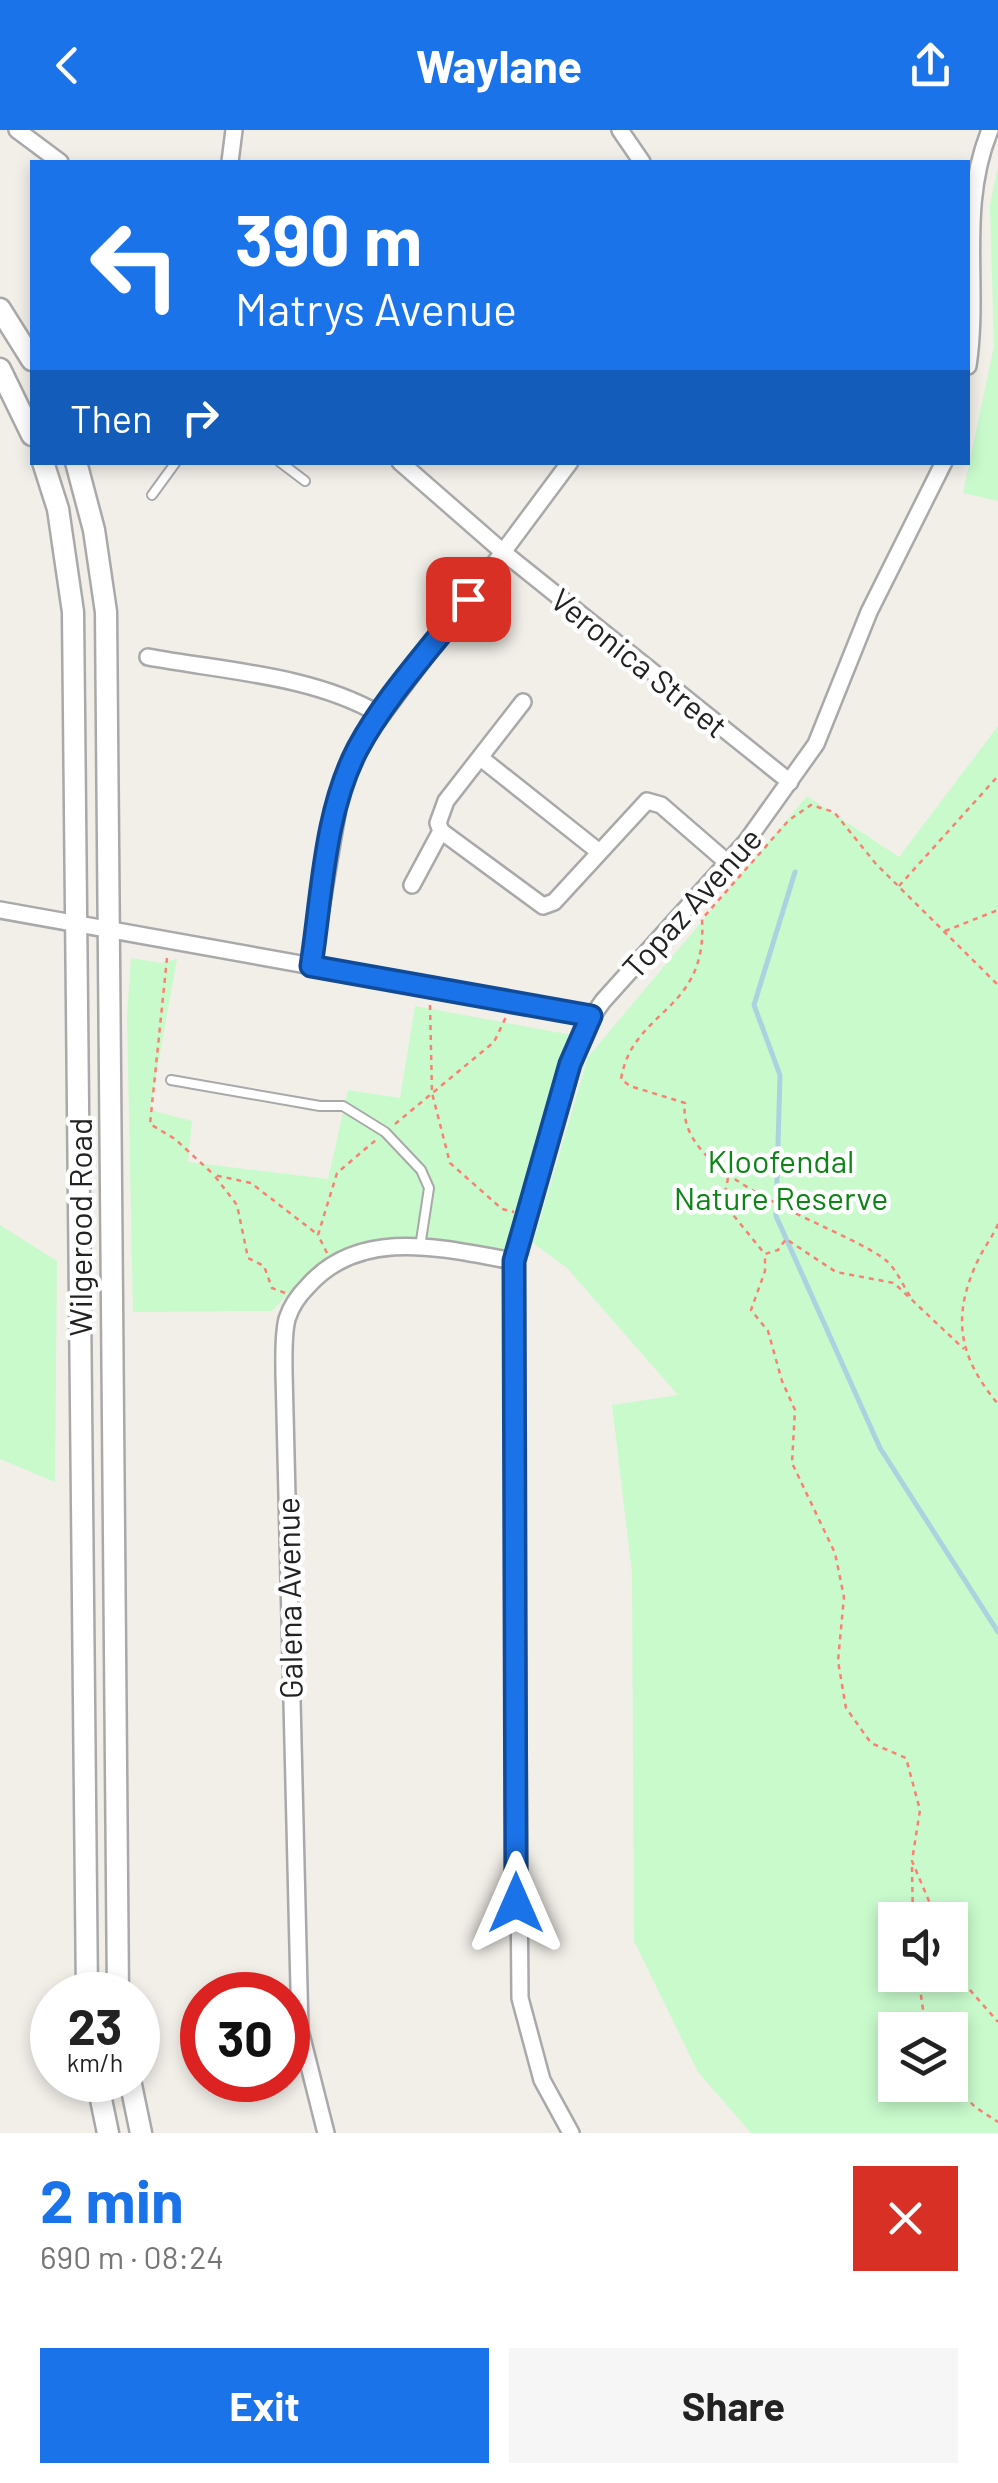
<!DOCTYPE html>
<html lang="en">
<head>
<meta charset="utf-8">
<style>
	:root { --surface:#fff; --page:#f6f6f6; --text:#222; --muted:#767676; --accent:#1a73e8 }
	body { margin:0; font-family:Barlow,sans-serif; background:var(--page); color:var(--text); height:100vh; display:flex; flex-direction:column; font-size:38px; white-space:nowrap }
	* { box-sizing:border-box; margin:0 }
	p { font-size:32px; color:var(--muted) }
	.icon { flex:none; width:55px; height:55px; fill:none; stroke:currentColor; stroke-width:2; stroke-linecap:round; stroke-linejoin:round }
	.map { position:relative; height:2003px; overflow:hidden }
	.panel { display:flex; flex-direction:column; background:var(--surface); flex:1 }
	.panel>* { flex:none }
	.guide { position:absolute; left:30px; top:30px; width:940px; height:305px; border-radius:0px; box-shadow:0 5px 15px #0003; background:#1a73e8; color:#fff; overflow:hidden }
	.tools { position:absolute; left:878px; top:1772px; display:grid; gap:20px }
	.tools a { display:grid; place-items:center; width:90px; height:90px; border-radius:0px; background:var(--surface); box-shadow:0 5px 15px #0003; font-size:50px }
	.speed { position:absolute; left:30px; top:1842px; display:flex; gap:20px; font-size:50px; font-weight:700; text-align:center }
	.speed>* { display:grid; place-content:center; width:130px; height:130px; border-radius:50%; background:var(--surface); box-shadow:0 5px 15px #0003; line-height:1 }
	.speed small { font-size:25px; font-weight:400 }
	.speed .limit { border:15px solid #d22; background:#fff; color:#111 }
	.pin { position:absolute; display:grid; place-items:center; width:85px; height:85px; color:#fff; margin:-42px; border-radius:20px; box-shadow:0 5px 15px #0006 }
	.me { position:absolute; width:110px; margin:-55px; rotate:0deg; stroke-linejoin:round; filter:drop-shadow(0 0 8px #0008) }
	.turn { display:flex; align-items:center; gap:35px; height:210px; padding:0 40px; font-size:45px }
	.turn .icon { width:130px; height:130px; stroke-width:2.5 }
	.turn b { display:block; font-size:70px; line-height:85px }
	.then { display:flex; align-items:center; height:95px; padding:0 40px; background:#0003; gap:20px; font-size:38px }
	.round { display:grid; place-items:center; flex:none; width:105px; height:105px; border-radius:0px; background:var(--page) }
	.summary { display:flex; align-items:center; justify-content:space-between; height:170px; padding:0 40px }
	h1 { font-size:60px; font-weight:700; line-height:75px; color:var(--accent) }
	.action { display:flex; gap:20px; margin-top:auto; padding:20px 40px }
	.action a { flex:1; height:115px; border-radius:0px; background:var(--accent); color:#fff; font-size:40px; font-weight:700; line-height:115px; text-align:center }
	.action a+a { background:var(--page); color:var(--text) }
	header { display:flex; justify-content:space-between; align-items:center; height:130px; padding:0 40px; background:var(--accent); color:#fff; font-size:45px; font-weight:700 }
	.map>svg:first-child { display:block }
	.park { fill:#c8facc; fill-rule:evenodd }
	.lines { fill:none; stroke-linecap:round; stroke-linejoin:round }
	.stream { stroke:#aad3df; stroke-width:5 }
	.service-casing { stroke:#a9a9a9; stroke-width:12 }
	.minor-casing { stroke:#a9a9a9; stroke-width:20 }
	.tertiary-casing { stroke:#a9a9a9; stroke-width:25 }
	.path { stroke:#fa8072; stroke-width:2.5; stroke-dasharray:5 5; stroke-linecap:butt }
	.service { stroke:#fff; stroke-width:8 }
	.minor { stroke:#fff; stroke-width:15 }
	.tertiary { stroke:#fff; stroke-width:20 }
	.route-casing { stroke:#114b97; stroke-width:25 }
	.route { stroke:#1a73e8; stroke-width:18 }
	.labels { text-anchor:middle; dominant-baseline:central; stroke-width:9; stroke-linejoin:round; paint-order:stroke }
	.street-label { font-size:32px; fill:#222; stroke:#fff }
	.park-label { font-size:32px; fill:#0c8416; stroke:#fff }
</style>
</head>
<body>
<header><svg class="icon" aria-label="back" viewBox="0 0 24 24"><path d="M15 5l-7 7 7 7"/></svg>Waylane<svg class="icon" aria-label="share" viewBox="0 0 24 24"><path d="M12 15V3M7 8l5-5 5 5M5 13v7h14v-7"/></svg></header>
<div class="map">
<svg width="998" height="2003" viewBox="0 0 998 2003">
	<rect width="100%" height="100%" fill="#f2efe9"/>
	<!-- park -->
	<g class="park">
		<polygon points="998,36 998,371 963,363 994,216 990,75"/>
		<path d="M 998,596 L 998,2003 L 751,2003 L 698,1942 L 634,1811 L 632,1443 L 612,1275 L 678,1265 L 567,1138 L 533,1113 L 588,927 L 807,666 L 899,727 ZM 895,1790 L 950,1790 L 950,1845 L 895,1845 ZM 895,1900 L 950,1900 L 950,1955 L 895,1955 Z"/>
		<path d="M 131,828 L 161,833 L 177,829 L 150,980 L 192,991 L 188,1032 L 328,1049 L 348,960 L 400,968 L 415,876 L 572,905 L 504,1121 C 451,1110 376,1095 328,1127 C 307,1140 289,1164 272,1181 L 133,1182 L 127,887 Z"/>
		<polygon points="0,1095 57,1131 55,1352 0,1329"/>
	</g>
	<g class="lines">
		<!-- stream -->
		<polyline class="stream" points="795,742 754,875 780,945 776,1086 880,1318 998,1502"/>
		<defs>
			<g id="service">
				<polyline points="280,332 305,351"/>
				<polyline points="152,365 176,332"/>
				<polyline points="171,950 320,976 343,976 385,1002 421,1040 429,1058 420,1117"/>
			</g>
			<g id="minor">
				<polyline points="17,0 60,32"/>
				<polyline points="620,0 642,32"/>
				<polyline points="230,32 234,0"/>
				<path d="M 968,236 C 980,155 958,78 990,0"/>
				<polyline points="400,332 503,422 790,652"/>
				<path d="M 148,527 C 223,541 312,545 379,584"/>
				<polyline points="482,629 598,721"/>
				<polyline points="441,701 543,776 554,772 647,671 661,675 728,733"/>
				<polyline points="412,755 441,701 438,693 446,671 523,572"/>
				<polyline points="0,780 591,886"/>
				<polyline points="311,836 340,666 358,617 570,332"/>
				<path d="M 326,2003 L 300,1900 L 284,1243 C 284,1226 283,1205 287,1189 C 291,1176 299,1165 308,1156 C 361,1096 445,1119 514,1131"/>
				<polyline points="571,2003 542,1950 520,1868 514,1131 583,899 603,871 746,712 816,614 869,482 944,332"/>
			</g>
			<g id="tertiary">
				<polyline points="0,179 32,230"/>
				<polyline points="0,239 32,305"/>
				<polyline points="43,332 58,379 73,482 87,1865"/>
				<polyline points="76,332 94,400 106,482 118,1865"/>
				<polyline points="97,1950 108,2003"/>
				<polyline points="130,1950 141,2003"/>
			</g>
		</defs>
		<!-- service casing -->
		<use href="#service" class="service-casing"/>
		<!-- minor casing -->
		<use href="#minor" class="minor-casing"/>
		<!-- tertiary casing -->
		<use href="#tertiary" class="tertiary-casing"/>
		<!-- path -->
		<g class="path">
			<polyline points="899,756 998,646"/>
			<polyline points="945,801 998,780"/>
			<polyline points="167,828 150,994 175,1009 212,1043"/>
			<polyline points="430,875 432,963 450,1033 502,1079 514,1082"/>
			<polyline points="395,994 494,912 506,887"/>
			<polyline points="728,1048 725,1063 730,1081 764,1123"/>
			<path d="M 998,1094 C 993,1106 985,1116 979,1128 C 951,1186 958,1226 998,1274"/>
			<polyline points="327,1123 318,1105 337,1043 377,1009"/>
			<polyline points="285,1163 272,1158 264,1136 248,1128 237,1075 214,1045 251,1053 317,1104"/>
			<path d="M 910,1166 C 902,1154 895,1136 883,1128 C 835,1094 675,1048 685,973 L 630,956 L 621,949 C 633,878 708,883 702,789 L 789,690 L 811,675 L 834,682 L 876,734 L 998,855"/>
			<polyline points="912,1737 913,1790"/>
			<polyline points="937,1790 912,1731 920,1680 906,1628 871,1613 846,1578 838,1531 844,1467 835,1423 792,1333 795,1280 782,1251 768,1201 751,1180 765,1141 765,1124 778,1120 786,1109 836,1142 894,1153 964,1219"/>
			<polyline points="950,1826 956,1844 998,1892"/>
			<polyline points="918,1845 926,1900"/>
			<polyline points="950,1951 975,1977 998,1992"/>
		</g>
		<!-- service -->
		<use href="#service" class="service"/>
		<!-- minor -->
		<use href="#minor" class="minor"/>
		<!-- tertiary -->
		<use href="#tertiary" class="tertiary"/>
	</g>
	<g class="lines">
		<defs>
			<path id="route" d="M 468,469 C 432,518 387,564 358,618 C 324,682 322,766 311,836 L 591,886 L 570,934 L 514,1131 L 516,1773"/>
		</defs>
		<!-- route casing -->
		<use href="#route" class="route-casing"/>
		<!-- route -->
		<use href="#route" class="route"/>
	</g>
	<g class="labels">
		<!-- street labels -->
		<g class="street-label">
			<text transform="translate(640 532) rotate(39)">Veronica Street</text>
			<text transform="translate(691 772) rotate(-48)">Topaz Avenue</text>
			<text transform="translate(79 1097) rotate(-90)">Wilgerood Road</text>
			<text transform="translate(288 1468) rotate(-91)">Galena Avenue</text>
		</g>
		<!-- park labels -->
		<g class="park-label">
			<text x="781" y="1030">Kloofendal<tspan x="781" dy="37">Nature Reserve</tspan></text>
		</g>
	</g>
</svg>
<div class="tools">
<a><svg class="icon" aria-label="sound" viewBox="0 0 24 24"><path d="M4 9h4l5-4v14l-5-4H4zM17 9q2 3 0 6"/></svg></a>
<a><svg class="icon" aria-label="layers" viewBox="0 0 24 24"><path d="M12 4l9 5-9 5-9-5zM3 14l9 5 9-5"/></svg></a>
</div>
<div class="speed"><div>23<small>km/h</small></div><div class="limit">30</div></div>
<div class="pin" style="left:468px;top:469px;background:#d93025"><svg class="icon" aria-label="arrive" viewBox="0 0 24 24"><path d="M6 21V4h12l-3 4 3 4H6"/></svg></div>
<svg class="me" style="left:516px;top:1773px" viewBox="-20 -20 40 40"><path d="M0-17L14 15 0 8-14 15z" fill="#1a73e8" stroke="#fff" stroke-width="4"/></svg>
<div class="guide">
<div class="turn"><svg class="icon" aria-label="left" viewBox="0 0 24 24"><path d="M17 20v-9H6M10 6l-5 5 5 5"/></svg><div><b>390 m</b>Matrys Avenue</div></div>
<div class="then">Then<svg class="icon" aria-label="right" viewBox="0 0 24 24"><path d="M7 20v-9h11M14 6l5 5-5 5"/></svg></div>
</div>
</div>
<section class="panel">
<div class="summary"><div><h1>2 min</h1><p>690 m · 08:24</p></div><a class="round" style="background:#d93025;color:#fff"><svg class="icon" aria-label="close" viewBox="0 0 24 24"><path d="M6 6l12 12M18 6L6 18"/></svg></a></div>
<div class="action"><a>Exit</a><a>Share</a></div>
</section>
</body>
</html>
